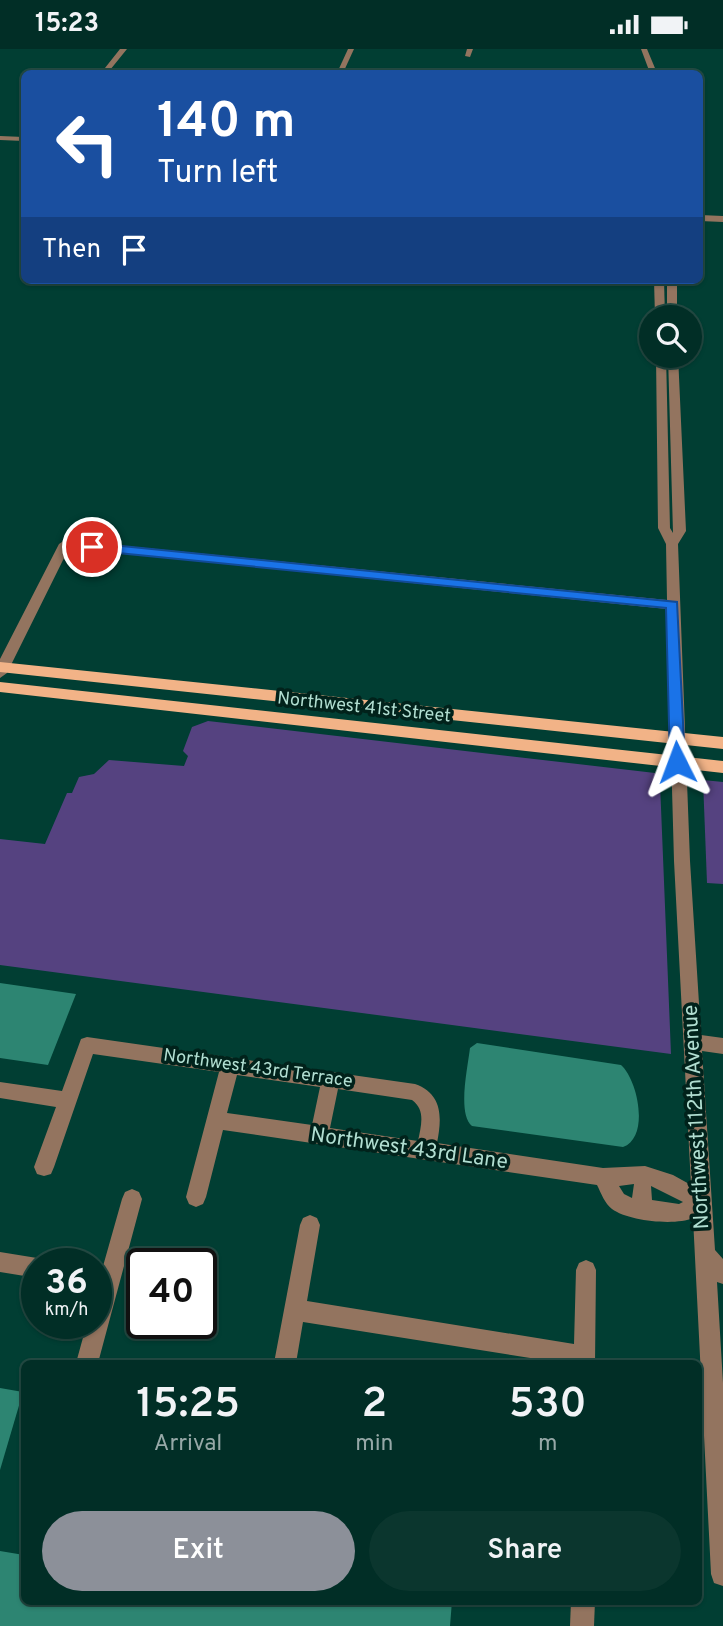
<!DOCTYPE html>
<html lang="en">
<head>
<meta charset="utf-8">
<style>
	:root { --surface:#012e26; --page:#0b362e; --text:#f1f3f6; --muted:#96a8a7; --line:#234a43; --accent:#8c9099 }
	body { margin:0; font-family:Overpass,sans-serif; background:var(--page); color:var(--text); height:100vh; display:flex; flex-direction:column; font-size:26px; white-space:nowrap }
	* { box-sizing:border-box; margin:0 }
	p { font-size:23px; color:var(--muted) }
	.icon { flex:none; width:38px; height:38px; fill:none; stroke:currentColor; stroke-width:2; stroke-linecap:round; stroke-linejoin:round }
	.map { position:relative; flex:1; overflow:hidden }
	.drawer { position:absolute; left:21px; top:1311px; width:681px; height:245px; display:flex; flex-direction:column; background:var(--surface); border-radius:10px; box-shadow:0 2px 5px #0004,0 0 0 2px var(--line) }
	.drawer>* { flex:none }
	.hud { position:absolute; left:21px; top:21px; width:682px; height:214px; border-radius:10px; box-shadow:0 2px 5px #0004,0 0 0 2px var(--line); background:#1a4fa0; color:#fff; overflow:hidden }
	.controls { position:absolute; left:639px; top:256px; display:grid; gap:14px }
	.controls a { display:grid; place-items:center; width:63px; height:63px; border-radius:50%; background:var(--surface); box-shadow:0 2px 5px #0004,0 0 0 2px var(--line); font-size:35px }
	.speed { position:absolute; left:21px; top:1199px; display:flex; gap:14px; font-size:35px; font-weight:700; text-align:center }
	.speed>* { display:grid; place-content:center; width:91px; height:91px; border-radius:50%; background:var(--surface); box-shadow:0 2px 5px #0004,0 0 0 2px var(--line); line-height:1 }
	.speed small { font-size:18px; font-weight:400 }
	.speed .limit { border:4px solid #111; border-radius:10px; background:#fff; color:#111 }
	.pin { position:absolute; display:grid; place-items:center; width:60px; height:60px; color:#fff; margin:-30px; border:4px solid #fff; border-radius:50%; box-shadow:0 2px 7px #0007 }
	.me { position:absolute; width:77px; margin:-38px; rotate:357deg; stroke-linejoin:round; filter:drop-shadow(0 0 5px #0008) }
	.turn { display:flex; align-items:center; gap:24px; height:147px; padding:0 21px; font-size:32px }
	.turn .icon { width:91px; height:91px; stroke-width:2.5 }
	.turn b { display:block; font-size:49px; line-height:60px }
	.then { display:flex; align-items:center; height:66px; padding:0 21px; background:#0003; gap:14px; font-size:26px }
	.eta { display:flex; justify-content:space-evenly; align-items:center; height:119px; text-align:center }
	.eta b { font-size:42px; font-weight:600; line-height:49px }
	.action { display:flex; gap:14px; margin-top:auto; padding:14px 21px }
	.action a { flex:1; height:80px; border-radius:42px; background:var(--accent); color:#fff; font-size:28px; font-weight:600; line-height:80px; text-align:center }
	.action a+a { background:var(--page); color:var(--text) }
	.status { display:flex; justify-content:space-between; align-items:center; height:49px; padding:0 35px; background:var(--surface); direction:ltr }
	.status svg { height:19px; fill:currentColor }
	.map>svg:first-child { display:block }
	.green { fill:#554280 }
	.water { fill:#2d8572 }
	.lines { fill:none; stroke-linecap:round; stroke-linejoin:round }
	.minor { fill:#93745f; fill-rule:evenodd }
	.major { fill:#f2b387; fill-rule:evenodd }
	.route { fill:#1a73e8; stroke:#114b97; stroke-width:2 }
	.labels { text-anchor:middle; dominant-baseline:central; stroke-width:7; stroke-linejoin:round; paint-order:stroke }
	.street-label { font-size:18px; fill:#b1ded1; stroke:#01221b }
	.near-street-label { font-size:21px; fill:#b1ded1; stroke:#01221b }
</style>
</head>
<body>
<div class="status"><b>15:23</b><svg viewBox="0 0 49 12"><path d="M0 12V9h3v3zM5 12V6h3v6zM10 12V3h3v9zM15 12V0h3v12zM26 1h20v11H26zM47 4h2v5h-2z"/></svg></div>
<div class="map">
<svg width="723" height="1577" viewBox="0 0 723 1577">
	<rect width="100%" height="100%" fill="#013e33"/>
	<!-- green -->
	<g class="green">
		<polygon points="208,672 655,724 660,734 671,1005 0,916 0,790 45,795 67,744 72,744 79,728 94,725 109,711 184,717 188,707 183,702 192,678"/>
		<polygon points="703,731 723,733 723,835 707,834"/>
	</g>
	<!-- water -->
	<g class="water">
		<polygon points="0,934 76,945 48,1016 0,1009"/>
		<path d="M 477,994 L 621,1016 C 638,1031 650,1088 623,1098 L 472,1077 C 457,1065 468,1017 470,999 Z"/>
		<polygon points="0,1339 23,1343 0,1421"/>
		<polygon points="0,1502 24,1506 24,1552 452,1552 450,1577 0,1577"/>
	</g>
	<g class="lines">
		<!-- minor -->
		<g class="minor">
			<polygon points="120,0 127,0 110,21 137,22 140,24 101,24"/>
			<polygon points="348,0 354,0 343,24 337,24"/>
			<polygon points="467,0 473,0 470,8 465,7"/>
			<polygon points="641,0 647,0 657,24 650,24"/>
			<polygon points="0,87 24,88 24,92 0,91"/>
			<polygon points="700,166 723,167 723,173 700,172"/>
			<polygon points="654,231 664,231 665,268 655,268"/>
			<rect x="667" y="231" width="10" height="37"/>
			<path d="M 656,306 L 666,306 L 670,479 L 673,484 L 668,306 L 678,306 L 686,482 L 678,495 L 690,812 L 701,986 L 723,989 L 723,1005 L 702,1002 L 715,1201 L 723,1210 L 723,1235 L 717,1233 L 723,1334 L 723,1537 L 714,1534 L 711,1525 L 693,1169 C 675,1177 628,1172 612,1160 C 605,1155 601,1144 597,1136 L 223,1081 L 206,1148 L 203,1155 L 196,1158 L 189,1155 L 186,1148 L 219,1023 L 93,1005 L 54,1118 L 51,1125 L 44,1127 L 37,1125 L 34,1118 L 56,1058 L 0,1049 L 0,1033 L 62,1042 L 81,990 L 87,988 L 415,1035 C 443,1045 442,1069 437,1094 L 603,1119 L 645,1117 L 673,1126 L 691,1136 L 674,812 L 667,560 L 69,499 L 7,624 L 0,629 L 0,610 L 59,495 L 65,491 L 667,551 L 666,495 L 658,479 ZM 237,1026 L 320,1038 L 312,1076 L 227,1064 ZM 338,1040 L 412,1051 C 426,1061 421,1077 418,1092 L 330,1079 ZM 634,1135 L 632,1149 L 624,1145 L 619,1137 ZM 651,1137 L 683,1153 L 679,1155 L 652,1151 Z"/>
			<polygon points="132,1140 139,1143 142,1150 98,1314 76,1314 87,1274 96,1274 96,1242 122,1150 125,1143"/>
			<polygon points="310,1166 317,1169 320,1176 307,1252 574,1295 576,1221 579,1214 586,1211 593,1214 596,1221 595,1314 562,1314 303,1273 296,1314 274,1314 300,1176 303,1169"/>
			<polygon points="0,1203 37,1209 45,1214 37,1214 37,1229 0,1223"/>
			<polygon points="571,1552 595,1552 594,1577 570,1577"/>
		</g>
		<!-- major -->
		<g class="major">
			<polygon points="0,613 723,688 723,700 0,623"/>
			<polygon points="0,633 723,712 723,724 0,643"/>
		</g>
	</g>
	<!-- route -->
	<polygon class="route" points="92,494 677,553 685,713 677,718 670,713 666,559 88,501 88,495"/>
	<g class="labels">
		<!-- street labels -->
		<g class="street-label">
			<text transform="translate(364 659) rotate(6)">Northwest 41st Street</text>
			<text transform="translate(258 1020) rotate(8)">Northwest 43rd Terrace</text>
		</g>
		<!-- near-street labels -->
		<g class="near-street-label">
			<text transform="translate(697 1068) rotate(-93)">Northwest 112th Avenue</text>
			<text transform="translate(409 1100) rotate(8)">Northwest 43rd Lane</text>
		</g>
	</g>
</svg>
<div class="controls">
<a><svg class="icon" aria-label="search" viewBox="0 0 24 24"><circle cx="10" cy="10" r="6"/><path d="M15 15l6 6"/></svg></a>
</div>
<div class="speed"><div>36<small>km/h</small></div><div class="limit">40</div></div>
<div class="pin" style="left:92px;top:498px;background:#d93025"><svg class="icon" aria-label="arrive" viewBox="0 0 24 24"><path d="M6 21V4h12l-3 4 3 4H6"/></svg></div>
<svg class="me" style="left:677px;top:713px" viewBox="-20 -20 40 40"><path d="M0-17L14 15 0 8-14 15z" fill="#1a73e8" stroke="#fff" stroke-width="4"/></svg>
<div class="hud">
<div class="turn"><svg class="icon" aria-label="left" viewBox="0 0 24 24"><path d="M17 20v-9H6M10 6l-5 5 5 5"/></svg><div><b>140 m</b>Turn left</div></div>
<div class="then">Then<svg class="icon" aria-label="arrive" viewBox="0 0 24 24"><path d="M6 21V4h12l-3 4 3 4H6"/></svg></div>
</div>
<section class="drawer">
<div class="eta">
<div><b>15:25</b><p>Arrival</p></div>
<div><b>2</b><p>min</p></div>
<div><b>530</b><p>m</p></div>
</div>
<div class="action"><a>Exit</a><a>Share</a></div>
</section>
</div>
</body>
</html>
